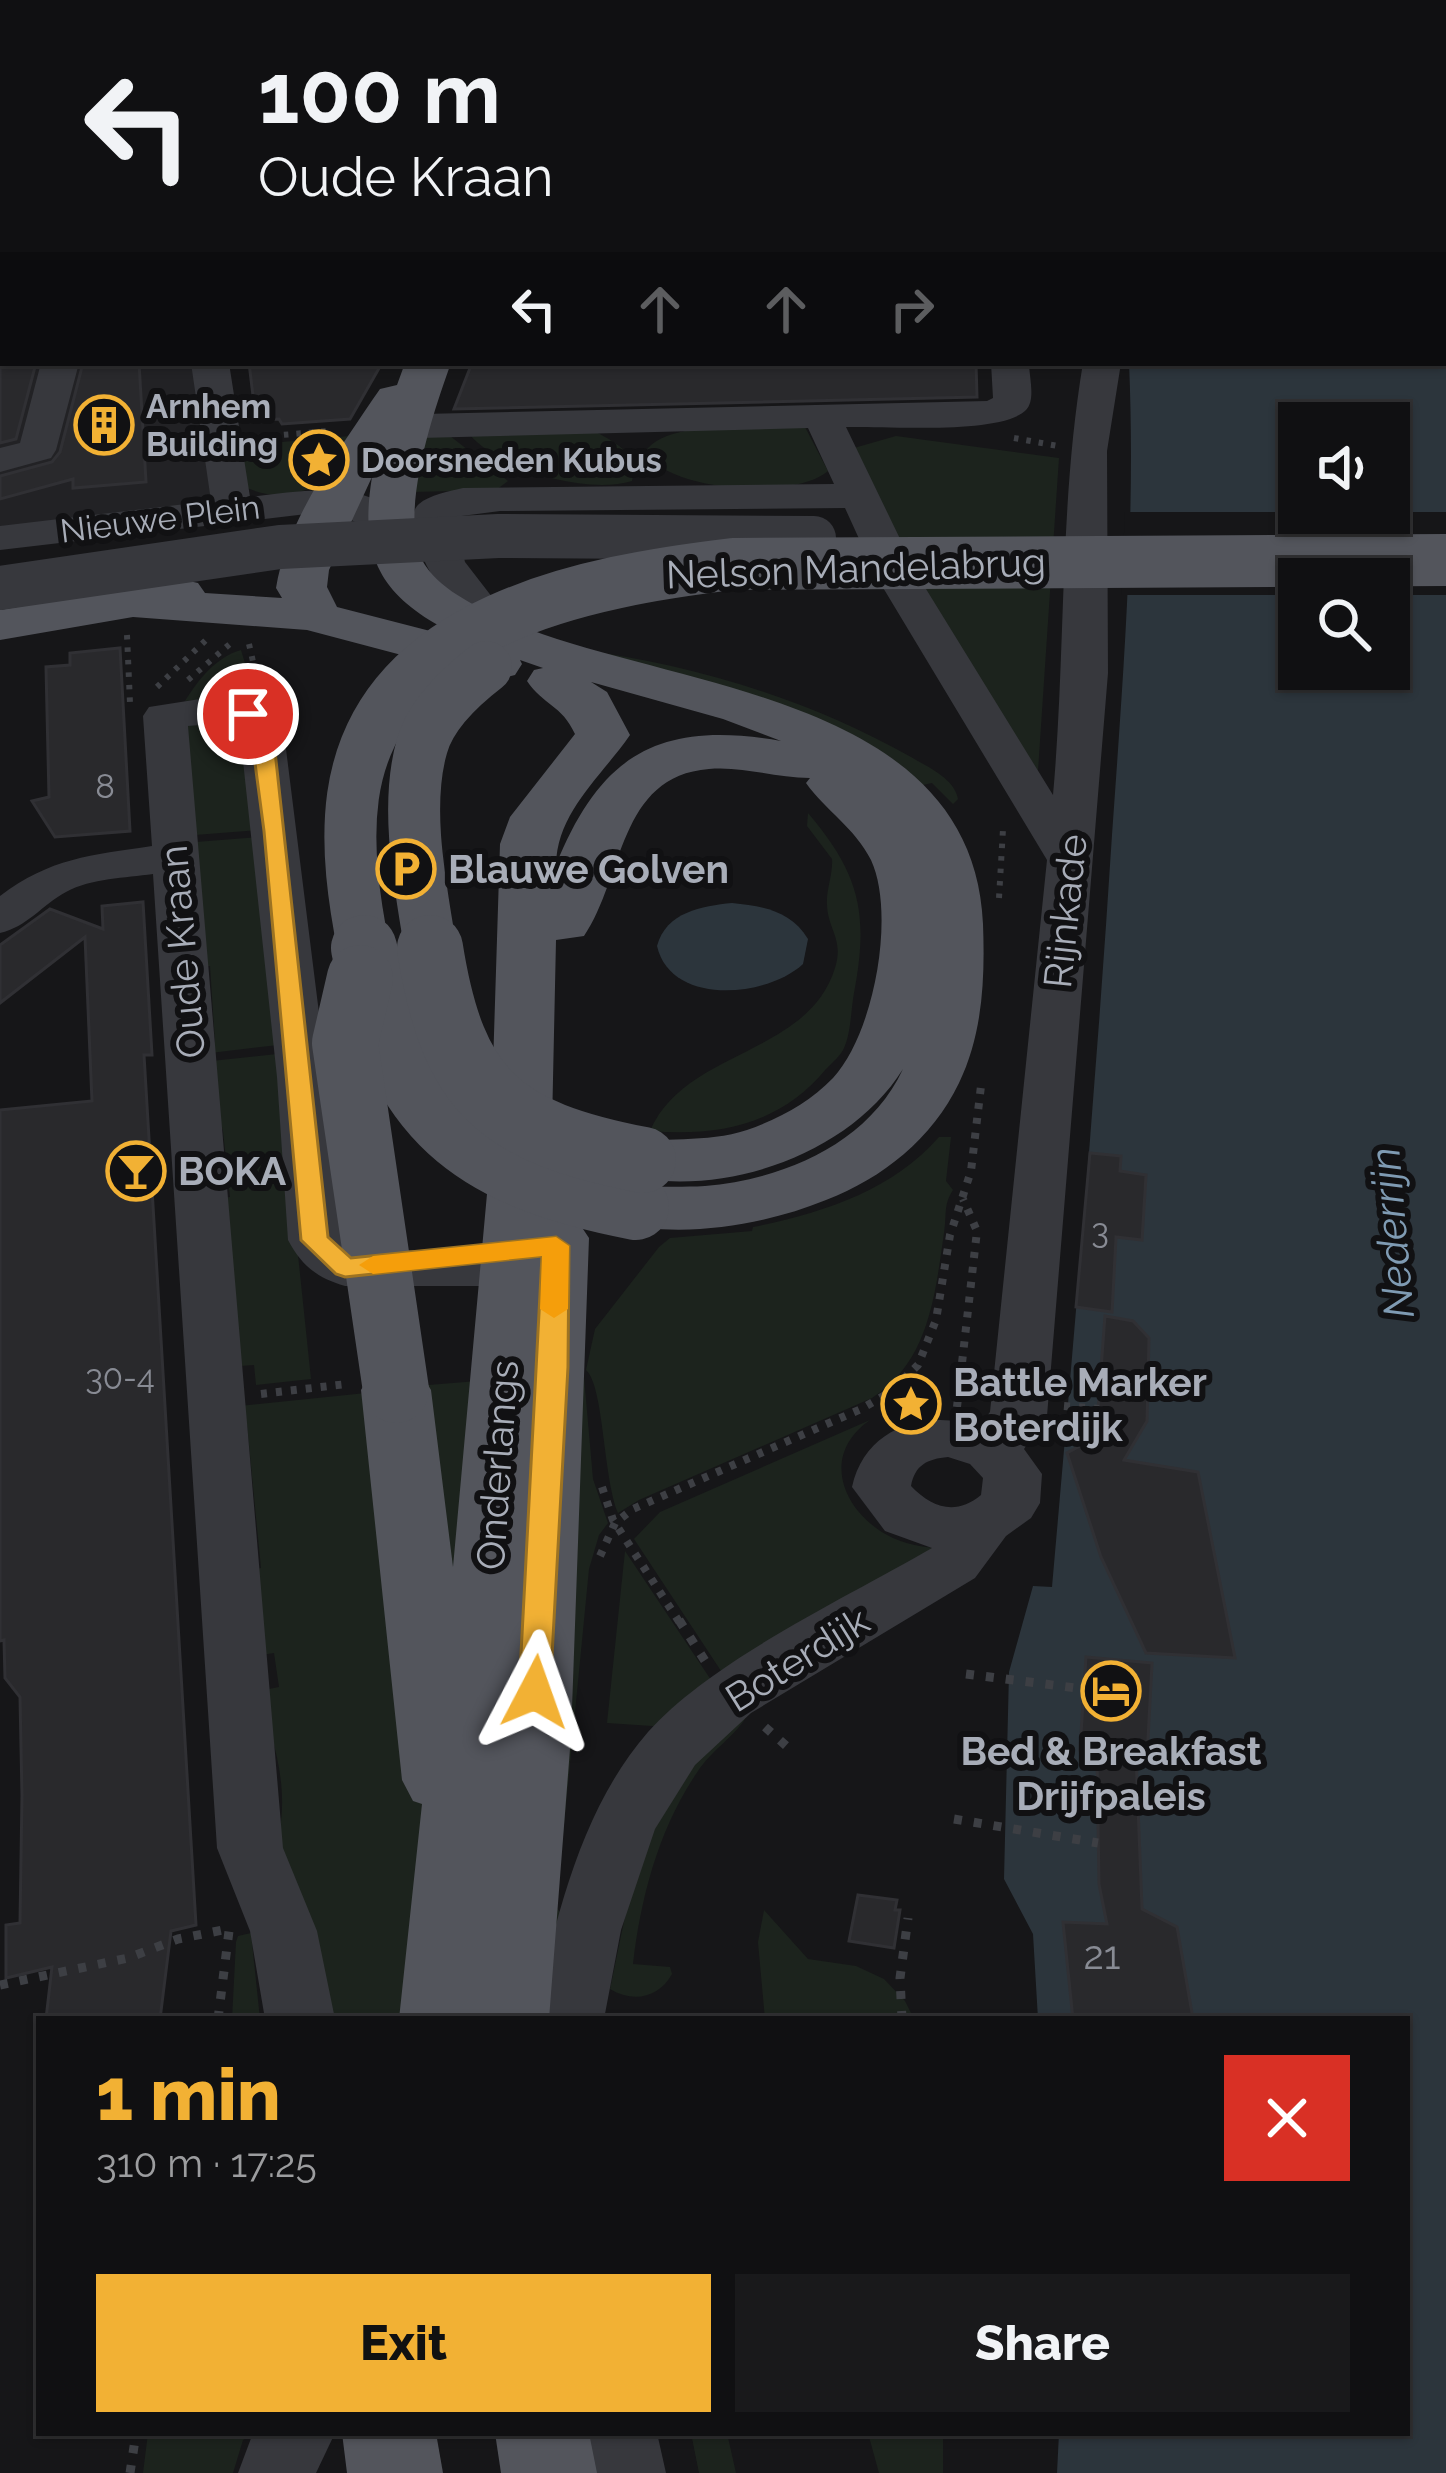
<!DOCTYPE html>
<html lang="en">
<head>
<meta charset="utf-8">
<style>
	:root { --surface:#101012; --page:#19191b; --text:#f1f3f6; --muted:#9c9d9f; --line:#303032; --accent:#f2b134 }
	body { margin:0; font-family:Raleway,sans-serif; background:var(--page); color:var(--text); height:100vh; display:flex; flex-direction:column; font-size:45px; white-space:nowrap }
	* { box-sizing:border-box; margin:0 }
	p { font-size:39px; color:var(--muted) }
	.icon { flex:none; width:66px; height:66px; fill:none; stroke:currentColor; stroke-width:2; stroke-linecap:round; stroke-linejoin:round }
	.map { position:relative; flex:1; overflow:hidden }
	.side { position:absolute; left:36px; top:2016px; width:1374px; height:420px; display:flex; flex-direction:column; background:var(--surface); border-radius:0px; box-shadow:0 3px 9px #0004,0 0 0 3px var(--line) }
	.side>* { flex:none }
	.guide { position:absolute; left:0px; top:0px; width:1446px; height:366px; box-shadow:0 3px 9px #0004,0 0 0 3px var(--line); background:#101012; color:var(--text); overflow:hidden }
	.tools { position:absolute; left:1278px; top:402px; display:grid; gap:24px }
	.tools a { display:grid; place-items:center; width:132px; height:132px; border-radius:0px; background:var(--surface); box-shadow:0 3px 9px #0004,0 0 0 3px var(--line); font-size:60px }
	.pin { position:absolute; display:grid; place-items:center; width:102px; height:102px; color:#fff; margin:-51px; border:6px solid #fff; border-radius:50%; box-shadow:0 3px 12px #0007 }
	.me { position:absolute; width:132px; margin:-66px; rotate:4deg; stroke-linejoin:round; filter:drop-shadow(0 0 9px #0008) }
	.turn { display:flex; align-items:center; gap:42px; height:252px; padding:0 60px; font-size:54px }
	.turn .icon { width:156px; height:156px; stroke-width:2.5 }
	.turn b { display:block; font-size:84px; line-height:102px }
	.lanes { display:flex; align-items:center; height:114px; padding:0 60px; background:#0003; justify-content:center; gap:60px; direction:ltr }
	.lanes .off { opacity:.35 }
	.round { display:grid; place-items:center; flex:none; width:126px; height:126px; border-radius:0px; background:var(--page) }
	.head { display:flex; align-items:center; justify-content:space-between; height:204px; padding:0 60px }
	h1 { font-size:72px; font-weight:800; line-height:90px; color:var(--accent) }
	.button { display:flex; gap:24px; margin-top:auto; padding:24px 60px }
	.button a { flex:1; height:138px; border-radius:0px; background:var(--accent); color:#111; font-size:48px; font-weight:800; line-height:138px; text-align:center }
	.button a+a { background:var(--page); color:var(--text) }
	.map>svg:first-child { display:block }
	.built { fill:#222225 }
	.green { fill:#1c231d }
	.water { fill:#2c353c; fill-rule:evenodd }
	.pier { fill:#161618 }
	.building { fill:#29292c; stroke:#303034; stroke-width:3 }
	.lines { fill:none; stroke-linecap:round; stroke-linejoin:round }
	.path-far3 { stroke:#3d3f44; stroke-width:4.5; stroke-dasharray:4.5 6; stroke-linecap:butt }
	.path-far2 { stroke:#3d3f44; stroke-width:6; stroke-dasharray:4.5 8; stroke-linecap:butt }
	.path-far1 { stroke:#3d3f44; stroke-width:8; stroke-dasharray:6 9; stroke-linecap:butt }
	.path { stroke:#3d3f44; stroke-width:9; stroke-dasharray:8 12; stroke-linecap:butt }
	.minor { fill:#37383d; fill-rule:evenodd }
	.major { fill:#53555c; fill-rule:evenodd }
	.minor-bridge { stroke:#37383d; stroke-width:44 }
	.major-bridge-far1 { stroke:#53555c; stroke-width:52 }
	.major-bridge { stroke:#53555c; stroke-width:66 }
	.route { fill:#f2b134; stroke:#9d7322; stroke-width:3 }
	.slow { fill:#f59e0b }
	.labels { text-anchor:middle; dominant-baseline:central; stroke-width:12; stroke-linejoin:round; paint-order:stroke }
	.far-poi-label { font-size:33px; font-weight:bold; fill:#a8adb8; stroke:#111113; text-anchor:start }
	.far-street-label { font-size:33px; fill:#a8adb8; stroke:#111113 }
	.number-label { font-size:33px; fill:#888b94 }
	.street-label { font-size:39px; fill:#a8adb8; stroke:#111113 }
	.poi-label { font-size:39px; font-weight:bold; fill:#a8adb8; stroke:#111113; text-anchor:start }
	.near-number-label { font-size:39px; fill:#888b94 }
	.water-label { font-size:42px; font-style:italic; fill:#7f9bb3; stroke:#111113 }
</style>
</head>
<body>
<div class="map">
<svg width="1446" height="2473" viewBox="0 0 1446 2473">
	<rect width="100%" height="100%" fill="#161618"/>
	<!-- built -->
	<polygon class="built" points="0,0 208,0 3,3 3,363 202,363 223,500 0,534"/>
	<!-- green -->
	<g class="green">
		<path d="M 805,427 L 828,471 C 795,500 669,492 645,452 C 667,418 766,428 805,427 Z"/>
		<path d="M 589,428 C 611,441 640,451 632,481 C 586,495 501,470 470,435 Z"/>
		<polygon points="423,435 450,436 508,481 496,490 412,492"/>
		<path d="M 349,436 L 328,483 C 298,493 271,502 242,485 L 237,446 Z"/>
		<polygon points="896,436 1059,458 1038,771 926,598 854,448"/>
		<path d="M 574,649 C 693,664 808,699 911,757 C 928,767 955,779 958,799 L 953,804 L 932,783 L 923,785 C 844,704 682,679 574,649 Z"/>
		<path d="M 241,650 L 255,696 L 185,701 C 198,680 216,657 241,650 Z"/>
		<polygon points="238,720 260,830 182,836 177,727"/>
		<path d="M 808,813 C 860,874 869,914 854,993 C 851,1009 851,1033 844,1048 C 841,1055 832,1063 826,1069 C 781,1124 719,1137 650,1131 C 685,1049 808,1056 835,968 C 844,939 828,930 827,905 C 826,889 833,875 832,859 L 807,826 Z"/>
		<polygon points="258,837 278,1045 202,1054 215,1042 210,966 194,966 183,843"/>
		<path d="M 277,1054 L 311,1379 L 256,1385 L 254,1365 L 226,1367 C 239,1298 236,1265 213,1199 L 230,1197 L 223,1131 L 202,1062 Z"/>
		<path d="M 939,1137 L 951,1137 L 946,1181 L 953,1190 C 943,1205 947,1215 944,1233 C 935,1295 929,1362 872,1398 L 639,1500 L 618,1513 C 603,1477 604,1386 586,1370 L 595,1329 L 659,1247 L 670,1238 L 752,1231 L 753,1227 C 822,1213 892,1191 939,1137 Z"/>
		<polygon points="584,1377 593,1479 608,1523 599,1535 589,1569 556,1907 574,1930 556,1965 549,1667"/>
		<polygon points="490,1380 463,1713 416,1386"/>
		<path d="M 366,1393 L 427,1794 L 402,2019 L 315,2019 L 273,1854 C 293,1804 277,1738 254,1692 L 279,1687 L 274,1653 L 249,1657 L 242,1571 L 261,1568 L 247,1425 L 230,1407 Z"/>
		<path d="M 870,1420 C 818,1456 844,1515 893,1538 C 911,1546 930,1548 949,1549 L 727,1680 L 634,1539 L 660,1512 Z"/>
		<polygon points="625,1551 717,1689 667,1727 607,1723"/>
		<path d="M 746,1717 C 737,1734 711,1751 698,1771 C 659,1828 641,1896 633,1964 L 670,1967 L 672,1974 C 659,1998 633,2003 610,1989 C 626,1916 638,1826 689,1767 C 705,1749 728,1733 746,1717 Z"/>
		<polygon points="764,1910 808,1959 856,1966 884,1979 905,2001 914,2019 765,2019 758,1942"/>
		<polygon points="251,1933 260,2019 232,2019 236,1942 238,1936"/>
		<polygon points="148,2433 254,2433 243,2440 233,2473 143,2473"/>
		<polygon points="691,2433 727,2433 736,2473 699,2473"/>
		<polygon points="868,2433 943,2433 943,2473 879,2473"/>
	</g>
	<!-- water -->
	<g class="water">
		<path d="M 1069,0 L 1446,0 L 1446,2473 L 1057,2473 L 1059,2433 L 1407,2433 L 1407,2019 L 1038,2019 L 1033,1934 L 1004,1879 L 1009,1672 L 1033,1586 L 1052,1587 C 1074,1337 1096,1086 1112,835 C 1123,678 1136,520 1129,363 L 1443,363 L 1443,3 ZM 1299,423 L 1389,423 L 1389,513 L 1299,513 ZM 1299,579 L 1389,579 L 1389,669 L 1299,669 Z"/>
		<path d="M 732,903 C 763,906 791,911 808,939 L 803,964 C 768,997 671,1007 657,946 C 666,912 702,906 732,903 Z"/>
	</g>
	<!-- pier -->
	<polygon class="pier" points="1125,512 1446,512 1446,595 1389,595 1389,579 1299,579 1299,595 1121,595"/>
	<!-- building -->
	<g class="building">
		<polygon points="0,363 36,363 16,439 0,443"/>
		<polygon points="83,363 139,363 146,482 73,488 73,479 0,499 0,476 52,462 60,452"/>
		<polygon points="249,363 382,363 350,419 282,424 279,419 256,420"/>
		<polygon points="472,363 976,363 977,397 454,409"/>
		<polygon points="120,648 130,831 55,837 32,801 49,797 46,667 70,665 70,653"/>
		<polygon points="143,902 152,1055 144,1055 196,1925 171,1931 160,2019 46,2019 52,1967 6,1978 6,1925 20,1923 22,1796 20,1697 5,1678 4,1640 0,1641 0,1110 92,1101 85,937 0,1003 0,945 50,909 103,929 102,906"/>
		<polygon points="1090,1153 1121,1156 1120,1171 1146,1175 1142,1240 1116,1237 1112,1312 1076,1307"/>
		<polygon points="1105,1316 1133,1321 1149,1338 1147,1421 1124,1460 1198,1472 1235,1658 1146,1653 1101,1557 1067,1453 1096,1437"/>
		<polygon points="1086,1657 1152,1663 1147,1757 1136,1756 1142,1909 1177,1927 1193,2019 1073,2019 1063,1922 1107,1924 1099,1884 1097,1752 1080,1750"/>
		<polygon points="858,1895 897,1900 895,1910 900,1910 894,1948 849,1941"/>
	</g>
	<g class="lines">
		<!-- path-far3 -->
		<polyline class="path-far3" points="827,0 873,3"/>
		<!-- path-far2 -->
		<g class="path-far2">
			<polyline points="259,437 328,431"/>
			<polyline points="1014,438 1058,446"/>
			<polyline points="127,635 130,703"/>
			<polyline points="249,644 259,688"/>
			<polyline points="188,680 231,643"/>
			<polyline points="157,687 207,639"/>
			<polyline points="999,898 1003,829"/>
		</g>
		<!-- path-far1 -->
		<g class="path-far1">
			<polyline points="261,1394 347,1384"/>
			<polyline points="1064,1406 1099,1409"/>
			<polyline points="957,1407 977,1231 963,1199"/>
			<polyline points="602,1487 613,1520 680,1623"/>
			<polyline points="600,1556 615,1523 633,1509 861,1409 890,1392 918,1365 936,1320 950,1235 971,1171 981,1086"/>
		</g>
		<!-- path -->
		<g class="path">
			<polyline points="679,1620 707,1664"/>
			<polyline points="966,1674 1084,1689"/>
			<polyline points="765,1727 791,1750"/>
			<polyline points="954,1819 1098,1843"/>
			<polyline points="0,1985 128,1958 178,1939 228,1929"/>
			<polyline points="218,2019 229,1931"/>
			<polyline points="902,2019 900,1978 908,1918"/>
			<polyline points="130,2473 136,2433"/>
		</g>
		<!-- minor -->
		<g class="minor">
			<polygon points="589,0 662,0 664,3 591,3"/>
			<polygon points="967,0 997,0 998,3 968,3"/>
			<rect x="1036" y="0" width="30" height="3"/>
			<polygon points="3,157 3,177 0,178 0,158"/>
			<polygon points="41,363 79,363 56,450 51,458 0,472 0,448 20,443"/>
			<path d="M 191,363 L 229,363 L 250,497 C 300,491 375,477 409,526 L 403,535 L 389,538 L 345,517 L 315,513 L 0,550 L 0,526 L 211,501 Z"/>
			<path d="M 991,363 L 1029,363 C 1029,376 1036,400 1026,410 C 1002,435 883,426 846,427 L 918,576 L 1053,795 C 1066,651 1059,506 1083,363 L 1121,363 L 1107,451 L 1108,673 L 1047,1416 L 1024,1449 L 1042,1474 L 1040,1503 L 1031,1518 L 1006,1536 L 975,1578 L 751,1713 L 695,1765 L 655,1829 L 621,1930 L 604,2019 L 534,2019 C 555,1921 580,1810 648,1732 C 712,1660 846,1598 932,1548 L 885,1531 L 852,1487 C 865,1427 925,1409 979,1426 L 990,1412 L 1047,860 L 876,576 L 845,508 L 500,511 L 454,517 L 465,562 L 523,637 L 517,646 C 508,648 499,651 490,647 C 465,634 391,529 419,504 C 429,495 450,491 463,488 L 834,484 L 808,428 L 379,439 L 365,435 L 360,427 L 365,419 L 379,415 L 987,401 L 993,398 ZM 948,1457 L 970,1464 L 983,1478 L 981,1495 C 956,1516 932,1508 911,1486 C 915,1465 927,1459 948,1457 Z"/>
			<path d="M 219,696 L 259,705 L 284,733 L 327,1077 L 342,1240 L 357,1250 L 553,1250 L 572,1255 L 580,1268 L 572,1281 L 553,1286 L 345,1286 C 317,1278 301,1265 288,1240 L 277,1077 L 240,733 L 226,723 L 188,726 L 283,1848 L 317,1931 L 335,2019 L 265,2019 L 250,1931 L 217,1848 L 153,874 C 125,878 92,878 66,892 C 42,905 27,927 0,933 L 0,896 C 50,858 91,855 152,846 L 143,716 L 149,707 Z"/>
			<polygon points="253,2433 335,2433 316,2473 238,2473"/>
			<polygon points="581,2433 657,2433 666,2473 588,2473"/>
		</g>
		<!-- major -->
		<g class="major">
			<path d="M 405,363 L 451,363 C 434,410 396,520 425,565 C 444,594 486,611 516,624 C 676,690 973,695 983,924 C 985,978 983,1033 959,1083 C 932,1139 883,1178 826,1200 C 762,1226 680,1239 613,1222 L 603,1207 L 613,1192 C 643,1184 674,1188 705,1186 C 784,1179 868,1144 903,1069 C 849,1156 719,1200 620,1174 L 611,1160 L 620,1146 C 662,1135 706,1144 747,1130 C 779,1119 810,1102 833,1078 C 874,1034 896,914 871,860 C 855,828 826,811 806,783 L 810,778 C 776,778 743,766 709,769 C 618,776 624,878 584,936 L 556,940 L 550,1218 L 579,1223 L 589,1238 L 571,1736 L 549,2019 L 399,2019 L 422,1804 L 413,1801 L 402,1780 L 361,1390 L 371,1373 L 396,1366 L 421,1373 L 431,1390 L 453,1567 L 490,1161 L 500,844 L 510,817 L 575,734 C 562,705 543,705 527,681 L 534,670 L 543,668 L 520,660 L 522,664 L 515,675 L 496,680 L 307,630 L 133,617 L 0,640 L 0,610 L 180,579 L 198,583 L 205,593 L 282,598 L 276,588 C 287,520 335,456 373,399 L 380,389 L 397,385 ZM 372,477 C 357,567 388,603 469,641 L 337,607 L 327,587 L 329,570 ZM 591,682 L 723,719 L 781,741 C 661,720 601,753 556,865 C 557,812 601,777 630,735 L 607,692 Z"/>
			<polygon points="342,2433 436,2433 443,2473 347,2473"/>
			<polygon points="495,2433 589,2433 597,2473 501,2473"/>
		</g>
		<!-- minor-bridge -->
		<polyline class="minor-bridge" points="0,588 280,547 498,536 814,538"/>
		<!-- major-bridge-far1 -->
		<g class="major-bridge-far1">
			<path d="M 364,951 C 354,901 346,847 353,796 C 378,619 589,581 733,564 L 1446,560"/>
			<path d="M 431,951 C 421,889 404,808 422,746 C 431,714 460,687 486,667"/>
		</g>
		<!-- major-bridge -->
		<g class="major-bridge">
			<path d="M 364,948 C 398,1118 470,1175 636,1207"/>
			<path d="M 430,948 C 453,1094 501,1132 643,1160"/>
			<polyline points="360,978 345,1043 396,1390"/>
		</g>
	</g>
	<!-- route -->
	<polygon class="route" points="248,707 256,709 273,733 328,1237 351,1258 556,1237 569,1246 568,1367 550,1692 546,1701 523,1701 519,1692 542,1256 345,1277 336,1274 301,1240 264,831 251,733 237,714"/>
	<!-- slow -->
	<polygon class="slow" points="556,1237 569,1246 568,1309 554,1318 540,1309 542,1256 373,1274 359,1265 373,1256"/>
	<!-- icons -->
	<defs>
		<symbol id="building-ring" viewBox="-11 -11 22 22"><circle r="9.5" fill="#111113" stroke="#f2b134" stroke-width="1.5"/><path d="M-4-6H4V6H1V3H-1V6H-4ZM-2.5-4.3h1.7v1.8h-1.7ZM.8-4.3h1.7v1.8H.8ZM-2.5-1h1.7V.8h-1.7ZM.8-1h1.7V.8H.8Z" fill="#f2b134"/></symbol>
		<symbol id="sight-ring" viewBox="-11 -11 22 22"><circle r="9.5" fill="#111113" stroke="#f2b134" stroke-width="1.5"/><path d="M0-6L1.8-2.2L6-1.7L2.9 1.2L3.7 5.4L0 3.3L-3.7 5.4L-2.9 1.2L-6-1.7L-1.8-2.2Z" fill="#f2b134"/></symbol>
		<symbol id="parking-ring" viewBox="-11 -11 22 22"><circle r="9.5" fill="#111113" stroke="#f2b134" stroke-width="1.5"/><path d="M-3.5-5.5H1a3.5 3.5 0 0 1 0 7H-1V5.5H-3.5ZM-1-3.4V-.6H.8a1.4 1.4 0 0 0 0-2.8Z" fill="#f2b134"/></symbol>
		<symbol id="bar-ring" viewBox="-11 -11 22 22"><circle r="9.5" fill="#111113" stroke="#f2b134" stroke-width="1.5"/><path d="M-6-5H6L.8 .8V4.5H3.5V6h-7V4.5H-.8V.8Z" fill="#f2b134"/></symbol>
		<symbol id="hotel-ring" viewBox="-11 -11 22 22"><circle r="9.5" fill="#111113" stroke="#f2b134" stroke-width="1.5"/><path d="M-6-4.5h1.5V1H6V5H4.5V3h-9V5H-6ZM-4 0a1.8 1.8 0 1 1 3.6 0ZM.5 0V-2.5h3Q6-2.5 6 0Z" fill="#f2b134"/></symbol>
	</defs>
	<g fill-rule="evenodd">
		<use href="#building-ring" x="71" y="392" width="66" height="66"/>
		<use href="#sight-ring" x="286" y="427" width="66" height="66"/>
		<use href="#parking-ring" x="373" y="836" width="66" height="66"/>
		<use href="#bar-ring" x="103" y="1138" width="66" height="66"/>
		<use href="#sight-ring" x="878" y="1371" width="66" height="66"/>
		<use href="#hotel-ring" x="1078" y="1658" width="66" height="66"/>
	</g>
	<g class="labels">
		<!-- far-poi labels -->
		<g class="far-poi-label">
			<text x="146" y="406">Arnhem<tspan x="146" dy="38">Building</tspan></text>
			<text x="361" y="460">Doorsneden Kubus</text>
		</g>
		<!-- far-street labels -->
		<g class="far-street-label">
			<text transform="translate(160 519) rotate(-7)">Nieuwe Plein</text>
		</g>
		<!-- number labels -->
		<g class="number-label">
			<text x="105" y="786">8</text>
			<text x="1100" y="1231">3</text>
			<text x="120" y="1377">30-4</text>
		</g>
		<!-- street labels -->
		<g class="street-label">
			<text transform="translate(856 568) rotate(-2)">Nelson Mandelabrug</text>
			<text transform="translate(1065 911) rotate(-84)">Rijnkade</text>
			<text transform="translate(182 952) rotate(-95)">Oude Kraan</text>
			<text transform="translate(497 1465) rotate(-86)">Onderlangs</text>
			<text transform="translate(797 1659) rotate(-32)">Boterdijk</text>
		</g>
		<!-- poi labels -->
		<g class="poi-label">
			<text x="448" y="869">Blauwe Golven</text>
			<text x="178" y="1171">BOKA</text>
			<text x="953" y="1382">Battle Marker<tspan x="953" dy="45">Boterdijk</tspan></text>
			<text x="1111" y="1751" text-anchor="middle">Bed &amp; Breakfast<tspan x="1111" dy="45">Drijfpaleis</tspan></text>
		</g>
		<!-- near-number labels -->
		<g class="near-number-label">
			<text x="1102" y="1955">21</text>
		</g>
		<!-- water labels -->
		<g class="water-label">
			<text transform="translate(1392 1233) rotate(-95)">Nederrijn</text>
		</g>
	</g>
</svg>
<div class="tools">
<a><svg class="icon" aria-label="sound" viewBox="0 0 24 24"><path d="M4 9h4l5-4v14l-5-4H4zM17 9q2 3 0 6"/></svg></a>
<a><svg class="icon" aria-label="search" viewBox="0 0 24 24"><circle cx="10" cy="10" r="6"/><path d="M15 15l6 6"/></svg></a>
</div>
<div class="pin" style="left:248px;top:714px;background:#d93025"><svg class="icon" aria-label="arrive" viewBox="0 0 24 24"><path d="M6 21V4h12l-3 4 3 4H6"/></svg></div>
<svg class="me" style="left:535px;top:1692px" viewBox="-20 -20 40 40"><path d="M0-17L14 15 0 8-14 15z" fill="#f2b134" stroke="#fff" stroke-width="4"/></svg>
<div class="guide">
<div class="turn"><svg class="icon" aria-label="left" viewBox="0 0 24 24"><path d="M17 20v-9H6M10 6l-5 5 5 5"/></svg><div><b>100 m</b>Oude Kraan</div></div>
<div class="lanes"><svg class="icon" aria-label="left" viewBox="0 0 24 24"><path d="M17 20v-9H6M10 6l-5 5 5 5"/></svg><svg class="icon off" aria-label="ahead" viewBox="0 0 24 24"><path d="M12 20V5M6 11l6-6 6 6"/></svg><svg class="icon off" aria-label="ahead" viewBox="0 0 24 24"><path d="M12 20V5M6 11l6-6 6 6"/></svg><svg class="icon off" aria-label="right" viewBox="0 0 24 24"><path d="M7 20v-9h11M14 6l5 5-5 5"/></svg></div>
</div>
<section class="side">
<div class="head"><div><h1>1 min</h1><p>310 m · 17:25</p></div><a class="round" style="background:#d93025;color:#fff"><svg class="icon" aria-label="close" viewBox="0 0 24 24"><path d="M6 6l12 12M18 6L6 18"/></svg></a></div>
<div class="button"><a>Exit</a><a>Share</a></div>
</section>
</div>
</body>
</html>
